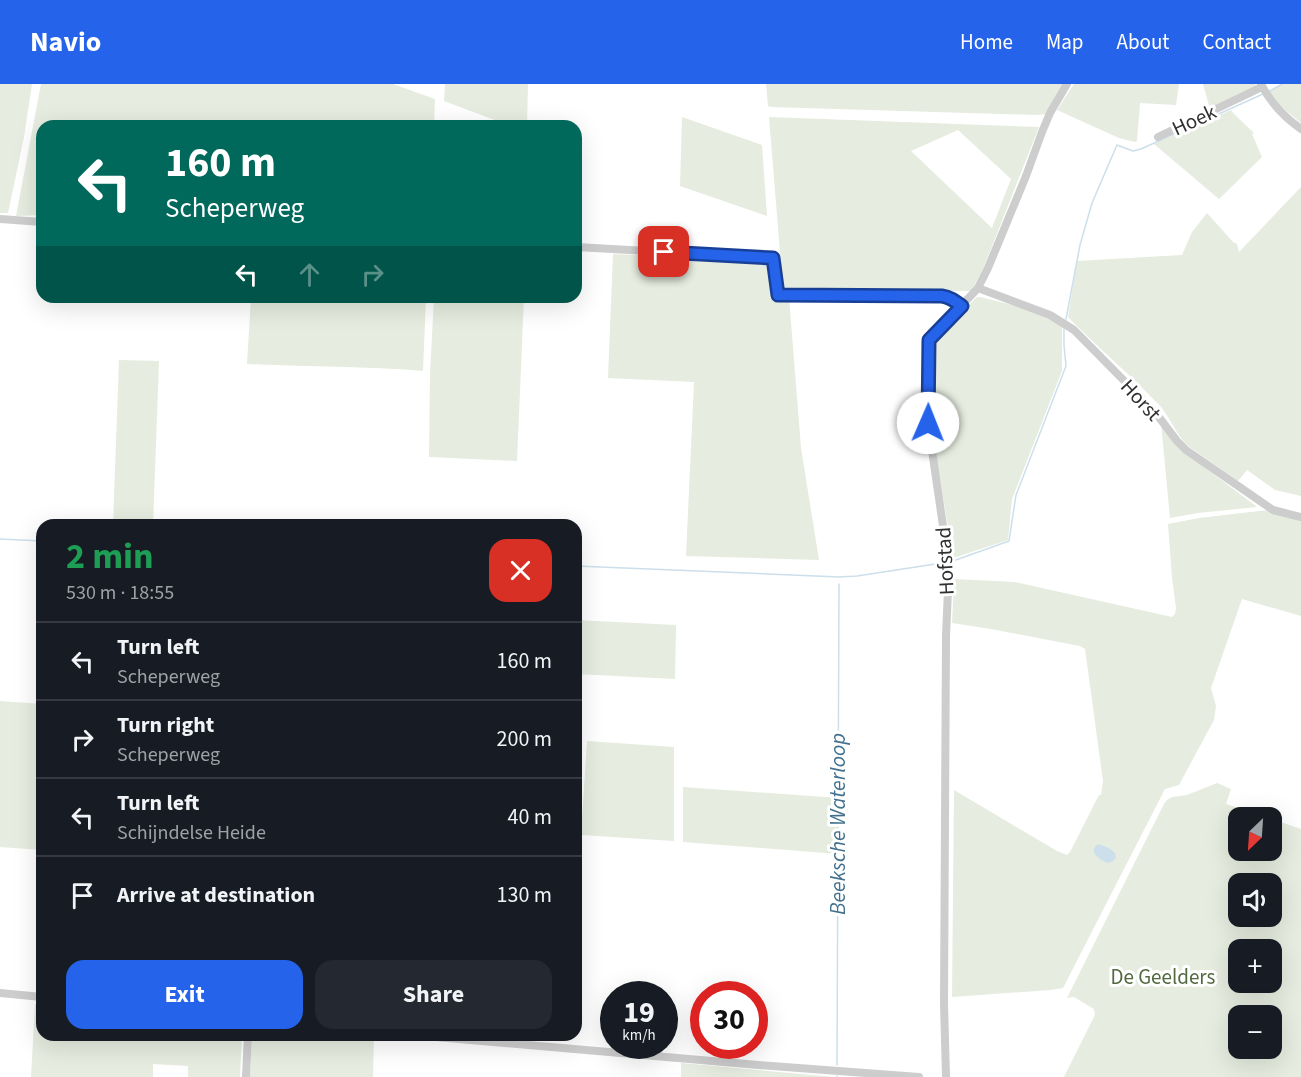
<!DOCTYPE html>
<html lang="en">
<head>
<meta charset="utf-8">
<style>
	:root { --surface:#171b24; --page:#242831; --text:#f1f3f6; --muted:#9ea1a6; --line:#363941; --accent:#2563eb }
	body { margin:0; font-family:"Source Sans 3",sans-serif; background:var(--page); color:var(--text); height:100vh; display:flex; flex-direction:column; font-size:22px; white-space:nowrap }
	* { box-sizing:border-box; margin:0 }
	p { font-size:20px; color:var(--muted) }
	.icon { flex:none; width:33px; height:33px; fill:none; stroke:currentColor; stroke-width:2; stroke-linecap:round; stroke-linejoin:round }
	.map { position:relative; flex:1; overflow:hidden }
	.details { position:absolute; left:36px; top:435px; width:546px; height:522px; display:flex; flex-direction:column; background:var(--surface); border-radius:18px; box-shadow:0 6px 24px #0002 }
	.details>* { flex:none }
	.hud { position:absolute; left:36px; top:36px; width:546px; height:183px; border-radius:18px; box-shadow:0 6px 24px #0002; background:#00695c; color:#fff; overflow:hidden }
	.needle { width:39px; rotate:205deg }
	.buttons { position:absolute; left:1228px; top:723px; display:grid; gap:12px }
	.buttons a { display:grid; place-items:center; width:54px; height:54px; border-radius:12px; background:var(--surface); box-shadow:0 6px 24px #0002; font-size:30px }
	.speed { position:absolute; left:600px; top:897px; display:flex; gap:12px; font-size:30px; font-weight:700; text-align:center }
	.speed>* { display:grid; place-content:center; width:78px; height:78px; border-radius:50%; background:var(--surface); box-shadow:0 6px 24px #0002; line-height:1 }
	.speed small { font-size:15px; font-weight:400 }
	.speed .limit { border:9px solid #d22; background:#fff; color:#111 }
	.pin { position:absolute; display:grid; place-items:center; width:51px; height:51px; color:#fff; margin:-26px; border-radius:12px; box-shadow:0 3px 9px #0006 }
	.me { position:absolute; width:66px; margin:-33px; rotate:1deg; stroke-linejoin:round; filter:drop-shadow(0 0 4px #0008) }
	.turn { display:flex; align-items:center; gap:21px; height:126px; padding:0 30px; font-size:27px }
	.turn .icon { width:78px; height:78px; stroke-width:2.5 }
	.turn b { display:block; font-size:42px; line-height:51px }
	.lanes { display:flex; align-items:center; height:57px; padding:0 30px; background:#0003; justify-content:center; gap:30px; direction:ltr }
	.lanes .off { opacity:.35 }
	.round { display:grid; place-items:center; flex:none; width:63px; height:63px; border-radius:18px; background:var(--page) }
	.head { display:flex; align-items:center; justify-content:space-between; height:102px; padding:0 30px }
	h1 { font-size:36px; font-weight:700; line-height:45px; color:#1e9e55 }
	.cta { display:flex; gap:12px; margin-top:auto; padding:12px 30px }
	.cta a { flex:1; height:69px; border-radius:18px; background:var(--accent); color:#fff; font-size:24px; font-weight:700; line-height:69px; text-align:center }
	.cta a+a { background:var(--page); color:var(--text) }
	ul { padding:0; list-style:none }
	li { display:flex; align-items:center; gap:18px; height:78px; padding:0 30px; border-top:2px solid var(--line) }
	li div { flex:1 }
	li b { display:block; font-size:22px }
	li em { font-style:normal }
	header { display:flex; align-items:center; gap:36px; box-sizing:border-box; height:84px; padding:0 30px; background:var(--accent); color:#fff }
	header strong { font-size:28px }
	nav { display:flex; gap:33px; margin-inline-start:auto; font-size:21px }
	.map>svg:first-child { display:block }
	.green { fill:#e6ecdf; fill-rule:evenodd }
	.water { fill:#ccdfeb }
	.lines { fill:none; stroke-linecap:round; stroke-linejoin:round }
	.stream { stroke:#ccdfeb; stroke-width:1.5 }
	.minor { stroke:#cdcdcd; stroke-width:8 }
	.route-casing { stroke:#184099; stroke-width:15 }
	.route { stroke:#2563eb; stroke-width:10 }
	.labels { text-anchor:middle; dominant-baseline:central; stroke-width:6; stroke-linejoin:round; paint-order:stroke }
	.street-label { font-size:21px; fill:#303030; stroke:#fff }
	.park-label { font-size:21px; fill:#53693f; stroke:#fff }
	.water-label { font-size:22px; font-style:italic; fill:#42708e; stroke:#fff }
</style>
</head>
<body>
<header>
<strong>Navio</strong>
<nav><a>Home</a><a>Map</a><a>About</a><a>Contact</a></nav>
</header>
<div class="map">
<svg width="1301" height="993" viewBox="0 0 1301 993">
	<rect width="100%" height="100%" fill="#fff"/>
	<!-- green -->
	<g class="green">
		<polygon points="0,0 32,0 24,53 8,129 0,129"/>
		<polygon points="41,0 393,0 435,15 434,42 42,42 42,131 16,132"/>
		<polygon points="445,0 528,0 527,42 511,42 444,17"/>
		<polygon points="766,0 1065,0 1046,30 1037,31 771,23 768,22"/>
		<polygon points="1074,0 1179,0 1176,21 1140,19 1137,57 1135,58 1119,54 1057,26"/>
		<polygon points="1203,0 1255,0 1256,2 1210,25"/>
		<polygon points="1281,0 1301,0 1301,39 1279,21 1268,7"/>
		<polygon points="1231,26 1234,30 1254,49 1252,50 1262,73 1219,115 1154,60"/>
		<polygon points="682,33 762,61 767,132 680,102"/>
		<path d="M 769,33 L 1039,43 L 983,185 L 974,202 L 970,207 L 786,206 L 783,205 ZM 958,46 L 1011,95 L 992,144 L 911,67 Z"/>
		<path d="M 1301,103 L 1301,412 L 1275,406 L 1247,386 L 1238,397 L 1187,361 C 1176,350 1171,335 1161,323 C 1132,292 1098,264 1068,233 L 1077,177 L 1182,171 L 1192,148 L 1207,129 L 1233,158 L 1237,160 L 1239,168 Z"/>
		<polygon points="613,170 770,177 772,203 774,210 789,213 801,364 819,476 686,472 694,298 608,294"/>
		<path d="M 251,213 L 426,213 L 423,287 C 364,282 306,283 247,280 Z"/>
		<polygon points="434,213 524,213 517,377 429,373 430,290"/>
		<polygon points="977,213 980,213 1025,224 1062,241 1062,287 1012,415 1008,456 953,474 931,339 932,256"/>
		<polygon points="119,276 159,277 153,441 113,441"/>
		<polygon points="1161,339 1187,370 1257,423 1198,429 1170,434"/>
		<polygon points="1268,426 1301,436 1301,532 1242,515 1211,604 1216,622 1214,636 1179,701 1165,705 1063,904 1051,906 952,913 954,706 1057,767 1067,771 1070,768 1099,711 1101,711 1103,697 1085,565 1080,562 991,545 952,539 954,495 1015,498 1172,533 1175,530 1176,524 1172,494 1168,440 1199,434"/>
		<polygon points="576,536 676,541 675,595 576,590"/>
		<polygon points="0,617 42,620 42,766 0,763"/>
		<polygon points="587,657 674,663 674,757 581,751"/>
		<path d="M 1217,699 L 1231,705 L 1226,720 L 1267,733 L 1239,734 L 1239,766 L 1272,766 L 1272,735 L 1301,745 L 1301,993 L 1064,993 L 1095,931 L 1094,925 L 1074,913 L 1067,914 L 1164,720 L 1167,716 L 1172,713 L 1187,711 ZM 1239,800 L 1272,800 L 1272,832 L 1239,832 ZM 1239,866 L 1272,866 L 1272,898 L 1239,898 ZM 1239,932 L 1272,932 L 1272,964 L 1239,964 Z"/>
		<polygon points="683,703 839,714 838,770 683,758"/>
		<polygon points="35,920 42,921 42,951 242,951 240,993 188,993 188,982 153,980 153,993 31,993"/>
		<polygon points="252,951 374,951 373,993 250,993"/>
		<polygon points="681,979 834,993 681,993"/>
	</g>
	<!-- water -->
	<path class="water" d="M 1098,760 L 1109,764 L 1115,769 L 1116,774 L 1113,777 L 1108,779 C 1100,776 1087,768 1098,760 Z"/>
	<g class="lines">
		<!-- stream -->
		<g class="stream">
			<polyline points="1270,7 1282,0"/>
			<polyline points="1066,235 1080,161 1092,119 1117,61 1133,67 1141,65 1263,10"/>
			<polyline points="0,455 42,457"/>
			<polyline points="953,477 1009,457 1016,411 1066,282 1064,261 1064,245"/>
			<polyline points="576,482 839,493 857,492 942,479"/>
			<polyline points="837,981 839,500"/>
			<polyline points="837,993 837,992"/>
		</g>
		<!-- minor -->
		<g class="minor">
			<path d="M 1261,0 C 1270,18 1284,33 1301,45"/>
			<polyline points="1158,53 1262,3"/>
			<polyline points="0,135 42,138"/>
			<polyline points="576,163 773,174 778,211 942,212 950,213 961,222"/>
			<polyline points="978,204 1050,231 1074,246 1155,328 1177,357 1186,366 1273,426 1301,433"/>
			<polyline points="0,909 42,913"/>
			<polyline points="413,951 758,981 919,993"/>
			<polyline points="246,993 248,951"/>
			<polyline points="946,993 944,919 946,552 949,483 928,339 929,256 978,204 988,184 1026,92 1042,48 1050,29 1067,0"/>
		</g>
	</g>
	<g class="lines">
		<defs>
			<path id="route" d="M 664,168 L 773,174 L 778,211 L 942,212 C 950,213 955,217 962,222 L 929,256 L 928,339"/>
		</defs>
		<!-- route casing -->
		<use href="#route" class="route-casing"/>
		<!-- route -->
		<use href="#route" class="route"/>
	</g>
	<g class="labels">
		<!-- street labels -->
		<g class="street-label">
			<text transform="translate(1194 36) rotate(-25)">Hoek</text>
			<text transform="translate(1141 316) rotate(47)">Horst</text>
			<text transform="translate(945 477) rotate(-93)">Hofstad</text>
		</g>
		<!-- park labels -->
		<g class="park-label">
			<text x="1163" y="893">De Geelders</text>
		</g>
		<!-- water labels -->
		<g class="water-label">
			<text transform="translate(838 740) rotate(-90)">Beeksche Waterloop</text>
		</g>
	</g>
</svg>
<div class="buttons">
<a><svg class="needle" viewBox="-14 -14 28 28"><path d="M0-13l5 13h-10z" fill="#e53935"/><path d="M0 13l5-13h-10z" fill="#9ea1a6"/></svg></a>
<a><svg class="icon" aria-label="sound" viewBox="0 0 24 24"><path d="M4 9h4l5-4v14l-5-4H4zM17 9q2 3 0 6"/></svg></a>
<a>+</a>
<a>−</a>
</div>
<div class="speed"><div>19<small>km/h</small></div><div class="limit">30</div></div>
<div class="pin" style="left:664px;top:168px;background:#d93025"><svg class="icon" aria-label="arrive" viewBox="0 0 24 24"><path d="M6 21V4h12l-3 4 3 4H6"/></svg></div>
<svg class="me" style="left:928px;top:339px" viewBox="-20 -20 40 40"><circle r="19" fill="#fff"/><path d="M0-13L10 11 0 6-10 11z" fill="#2563eb"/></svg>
<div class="hud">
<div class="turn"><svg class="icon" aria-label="left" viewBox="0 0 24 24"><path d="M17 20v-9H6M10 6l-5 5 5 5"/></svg><div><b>160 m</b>Scheperweg</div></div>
<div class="lanes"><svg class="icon" aria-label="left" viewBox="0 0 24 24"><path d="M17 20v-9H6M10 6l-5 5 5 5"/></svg><svg class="icon off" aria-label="ahead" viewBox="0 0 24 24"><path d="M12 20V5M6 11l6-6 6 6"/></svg><svg class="icon off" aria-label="right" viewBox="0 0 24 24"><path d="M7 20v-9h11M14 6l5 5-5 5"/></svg></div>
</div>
<section class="details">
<div class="head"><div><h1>2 min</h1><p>530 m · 18:55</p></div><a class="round" style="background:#d93025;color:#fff"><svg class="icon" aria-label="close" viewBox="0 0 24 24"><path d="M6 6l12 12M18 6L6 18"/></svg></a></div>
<ul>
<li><svg class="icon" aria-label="left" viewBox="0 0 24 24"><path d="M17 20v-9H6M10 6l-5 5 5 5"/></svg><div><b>Turn left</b><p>Scheperweg</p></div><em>160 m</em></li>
<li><svg class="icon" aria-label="right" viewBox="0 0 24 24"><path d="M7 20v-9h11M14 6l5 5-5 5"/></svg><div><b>Turn right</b><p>Scheperweg</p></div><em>200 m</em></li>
<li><svg class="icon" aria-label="left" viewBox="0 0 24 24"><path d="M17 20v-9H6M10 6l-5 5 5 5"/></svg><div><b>Turn left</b><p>Schijndelse Heide</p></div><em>40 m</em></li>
<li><svg class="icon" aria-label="arrive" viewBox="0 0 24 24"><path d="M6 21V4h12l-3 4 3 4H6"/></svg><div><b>Arrive at destination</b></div><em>130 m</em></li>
</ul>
<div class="cta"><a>Exit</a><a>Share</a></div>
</section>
</div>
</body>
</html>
